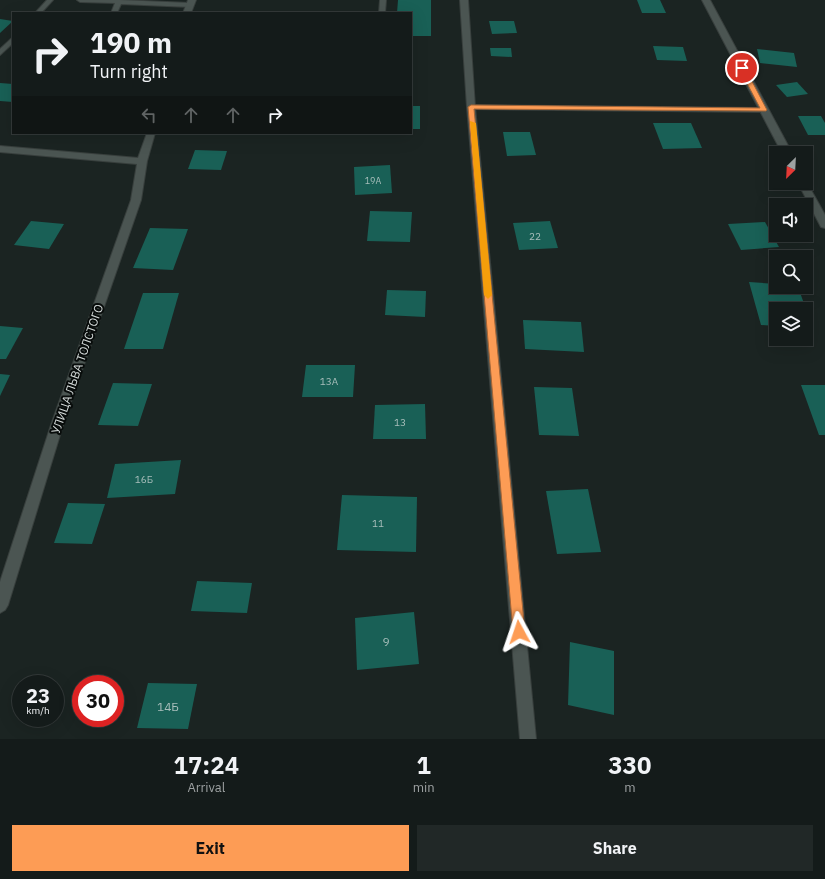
<!DOCTYPE html>
<html lang="en">
<head>
<meta charset="utf-8">
<style>
	:root { --surface:#141b1a; --page:#212827; --text:#f1f3f6; --muted:#9da1a2; --line:#333939; --accent:#fd9c55 }
	body { margin:0; font-family:"IBM Plex Sans",sans-serif; background:var(--page); color:var(--text); height:100vh; display:flex; flex-direction:column; font-size:15px; white-space:nowrap }
	* { box-sizing:border-box; margin:0 }
	p { font-size:13px; color:var(--muted) }
	.icon { flex:none; width:22px; height:22px; fill:none; stroke:currentColor; stroke-width:2; stroke-linecap:round; stroke-linejoin:round }
	.map { position:relative; height:739px; overflow:hidden }
	.side { display:flex; flex-direction:column; background:var(--surface); flex:1 }
	.side>* { flex:none }
	.hud { position:absolute; left:12px; top:12px; width:400px; height:122px; border-radius:0px; box-shadow:0 4px 16px #0002,0 0 0 1px var(--line); background:#141b1a; color:var(--text); overflow:hidden }
	.needle { width:26px; rotate:204deg }
	.tools { position:absolute; left:769px; top:146px; display:grid; gap:8px }
	.tools a { display:grid; place-items:center; width:44px; height:44px; border-radius:0px; background:var(--surface); box-shadow:0 4px 16px #0002,0 0 0 1px var(--line); font-size:20px }
	.speed { position:absolute; left:12px; top:675px; display:flex; gap:8px; font-size:20px; font-weight:700; text-align:center }
	.speed>* { display:grid; place-content:center; width:52px; height:52px; border-radius:50%; background:var(--surface); box-shadow:0 4px 16px #0002,0 0 0 1px var(--line); line-height:1 }
	.speed small { font-size:10px; font-weight:400 }
	.speed .limit { border:6px solid #d22; background:#fff; color:#111 }
	.pin { position:absolute; display:grid; place-items:center; width:34px; height:34px; color:#fff; margin:-17px; border:2px solid #fff; border-radius:50%; box-shadow:0 1px 4px #0007 }
	.me { position:absolute; width:44px; margin:-22px; rotate:355deg; stroke-linejoin:round; filter:drop-shadow(0 0 3px #0008) }
	.turn { display:flex; align-items:center; gap:14px; height:84px; padding:0 12px; font-size:18px }
	.turn .icon { width:52px; height:52px; stroke-width:2.5 }
	.turn b { display:block; font-size:28px; line-height:34px }
	.lanes { display:flex; align-items:center; height:38px; padding:0 12px; background:#0003; justify-content:center; gap:20px; direction:ltr }
	.lanes .off { opacity:.35 }
	.eta { display:flex; justify-content:space-evenly; align-items:center; height:68px; text-align:center }
	.eta b { font-size:24px; font-weight:700; line-height:28px }
	.action { display:flex; gap:8px; margin-top:auto; padding:8px 12px }
	.action a { flex:1; height:46px; border-radius:0px; background:var(--accent); color:#111; font-size:16px; font-weight:700; line-height:46px; text-align:center }
	.action a+a { background:var(--page); color:var(--text) }
	.map>svg:first-child { display:block }
	.building { fill:#196056 }
	.lines { fill:none; stroke-linecap:round; stroke-linejoin:round }
	.lane-casing { stroke:#383f3d; stroke-width:2 }
	.street-casing { stroke:#383f3d; stroke-width:2 }
	.lane { fill:#4b5552; fill-rule:evenodd }
	.street { fill:#4b5552; fill-rule:evenodd }
	.route { fill:#fd9c55; stroke:#a46537 }
	.slow { fill:#f59e0b }
	.labels { text-anchor:middle; dominant-baseline:central; stroke-width:4; stroke-linejoin:round; paint-order:stroke }
	.far-number-label { font-size:9px; fill:#a8bebb }
	.number-label { font-size:10px; fill:#a8bebb }
	.street-label { font-size:12px; fill:#d8dedd; stroke:#080c0b }
	.near-number-label { font-size:12px; fill:#a8bebb }
</style>
</head>
<body>
<div class="map">
<svg width="825" height="739" viewBox="0 0 825 739">
	<rect width="100%" height="100%" fill="#1b2422"/>
	<!-- building -->
	<g class="building">
		<polygon points="398,0 431,0 431,36 411,36 411,13 397,13"/>
		<polygon points="637,0 660,0 666,13 642,13"/>
		<polygon points="0,19 13,21 0,33"/>
		<polygon points="489,21 514,21 517,33 492,34"/>
		<polygon points="653,46 683,47 687,61 657,60"/>
		<polygon points="490,48 511,48 512,57 491,56"/>
		<polygon points="757,49 794,53 797,67 760,63"/>
		<polygon points="797,82 808,94 787,97 776,85"/>
		<polygon points="0,83 13,84 13,102 0,101"/>
		<rect x="411" y="106" width="9" height="23"/>
		<polygon points="798,116 821,116 825,123 825,135 808,135"/>
		<polygon points="653,123 691,123 702,148 663,149"/>
		<polygon points="503,132 530,132 536,155 507,156"/>
		<polygon points="195,150 227,151 221,170 188,169"/>
		<polygon points="390,165 392,193 355,195 354,167"/>
		<polygon points="370,211 412,212 410,242 367,241"/>
		<polygon points="31,221 64,224 49,249 14,245"/>
		<polygon points="550,221 558,248 519,250 513,223"/>
		<polygon points="765,222 779,247 741,250 728,224"/>
		<polygon points="150,228 188,229 173,270 133,268"/>
		<polygon points="749,282 776,284 776,287 798,287 806,309 776,309 776,326 761,325"/>
		<polygon points="387,290 426,291 425,317 385,315"/>
		<polygon points="143,293 179,293 163,349 124,349"/>
		<polygon points="806,310 813,328 806,328"/>
		<polygon points="523,320 581,322 584,352 525,349"/>
		<polygon points="0,326 23,328 6,359 0,359"/>
		<polygon points="306,365 355,365 353,397 302,397"/>
		<polygon points="0,374 10,375 0,396"/>
		<polygon points="113,383 152,384 138,426 98,425"/>
		<polygon points="801,385 825,385 825,435 819,435"/>
		<polygon points="534,387 572,388 579,436 539,435"/>
		<polygon points="425,404 426,439 373,439 375,405"/>
		<polygon points="181,460 175,494 107,498 115,464"/>
		<polygon points="588,489 601,552 557,554 546,491"/>
		<polygon points="342,495 417,497 416,552 337,550"/>
		<polygon points="68,503 105,504 92,544 54,543"/>
		<polygon points="197,581 252,583 247,613 191,611"/>
		<polygon points="414,612 419,664 357,670 355,618"/>
		<polygon points="570,642 614,651 614,715 568,705"/>
		<polygon points="148,683 197,684 188,729 137,728"/>
	</g>
	<g class="lines">
		<defs>
			<g id="lane">
				<polygon points="47,0 53,0 41,13 35,13"/>
				<polygon points="77,0 120,0 190,3 193,5 190,7 121,4 117,13 111,13 115,3 80,2"/>
				<polygon points="380,0 386,0 385,13 379,13"/>
				<polygon points="13,37 13,43 0,55 0,49"/>
				<polygon points="468,105 764,108 768,110 764,112 471,109 468,109"/>
			</g>
			<g id="street">
				<polygon points="188,0 196,0 191,13 183,13"/>
				<polygon points="460,0 468,0 475,107 536,739 520,739 467,107"/>
				<polygon points="702,0 710,0 792,153 782,153"/>
				<polygon points="147,133 155,133 147,161 141,200 63,425 8,605 5,610 0,613 0,582 51,425 131,200 137,164 0,152 0,146 138,158"/>
				<polygon points="806,181 825,215 825,228 821,227 798,183 806,183"/>
			</g>
		</defs>
		<!-- lane casing -->
		<use href="#lane" class="lane-casing"/>
		<!-- street casing -->
		<use href="#street" class="street-casing"/>
		<!-- lane -->
		<use href="#lane" class="lane"/>
		<!-- street -->
		<use href="#street" class="street"/>
	</g>
	<!-- route -->
	<polygon class="route" points="740,67 745,68 767,110 766,111 474,109 525,632 523,636 519,638 515,636 513,632 468,107 471,105 760,108 739,68"/>
	<!-- slow -->
	<polygon class="slow" points="470,121 476,123 492,295 488,299 484,295"/>
	<g class="labels">
		<!-- far-number labels -->
		<g class="far-number-label">
			<text x="373" y="180">19А</text>
		</g>
		<!-- number labels -->
		<g class="number-label">
			<text x="535" y="236">22</text>
			<text x="329" y="381">13А</text>
			<text x="400" y="422">13</text>
			<text x="144" y="479">16Б</text>
			<text x="378" y="523">11</text>
		</g>
		<!-- street labels -->
		<g class="street-label">
			<text transform="translate(77 369) rotate(-71)">УЛИЦА ЛЬВА ТОЛСТОГО</text>
		</g>
		<!-- near-number labels -->
		<g class="near-number-label">
			<text x="386" y="641">9</text>
			<text x="168" y="706">14Б</text>
		</g>
	</g>
</svg>
<div class="tools">
<a><svg class="needle" viewBox="-14 -14 28 28"><path d="M0-13l5 13h-10z" fill="#e53935"/><path d="M0 13l5-13h-10z" fill="#9da1a2"/></svg></a>
<a><svg class="icon" aria-label="sound" viewBox="0 0 24 24"><path d="M4 9h4l5-4v14l-5-4H4zM17 9q2 3 0 6"/></svg></a>
<a><svg class="icon" aria-label="search" viewBox="0 0 24 24"><circle cx="10" cy="10" r="6"/><path d="M15 15l6 6"/></svg></a>
<a><svg class="icon" aria-label="layers" viewBox="0 0 24 24"><path d="M12 4l9 5-9 5-9-5zM3 14l9 5 9-5"/></svg></a>
</div>
<div class="speed"><div>23<small>km/h</small></div><div class="limit">30</div></div>
<div class="pin" style="left:742px;top:68px;background:#d93025"><svg class="icon" aria-label="arrive" viewBox="0 0 24 24"><path d="M6 21V4h12l-3 4 3 4H6"/></svg></div>
<svg class="me" style="left:519px;top:632px" viewBox="-20 -20 40 40"><path d="M0-17L14 15 0 8-14 15z" fill="#fd9c55" stroke="#fff" stroke-width="4"/></svg>
<div class="hud">
<div class="turn"><svg class="icon" aria-label="right" viewBox="0 0 24 24"><path d="M7 20v-9h11M14 6l5 5-5 5"/></svg><div><b>190 m</b>Turn right</div></div>
<div class="lanes"><svg class="icon off" aria-label="left" viewBox="0 0 24 24"><path d="M17 20v-9H6M10 6l-5 5 5 5"/></svg><svg class="icon off" aria-label="ahead" viewBox="0 0 24 24"><path d="M12 20V5M6 11l6-6 6 6"/></svg><svg class="icon off" aria-label="ahead" viewBox="0 0 24 24"><path d="M12 20V5M6 11l6-6 6 6"/></svg><svg class="icon" aria-label="right" viewBox="0 0 24 24"><path d="M7 20v-9h11M14 6l5 5-5 5"/></svg></div>
</div>
</div>
<section class="side">
<div class="eta">
<div><b>17:24</b><p>Arrival</p></div>
<div><b>1</b><p>min</p></div>
<div><b>330</b><p>m</p></div>
</div>
<div class="action"><a>Exit</a><a>Share</a></div>
</section>
</body>
</html>
